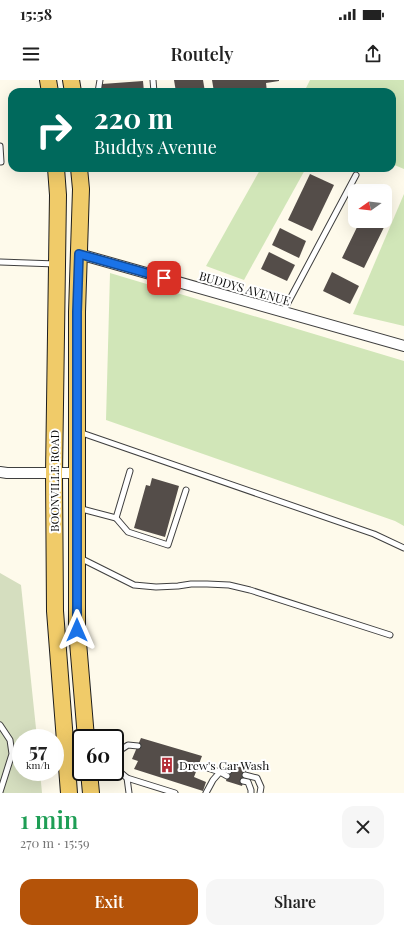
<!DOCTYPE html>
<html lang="en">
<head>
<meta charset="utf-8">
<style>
	:root { --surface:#fff; --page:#f6f6f6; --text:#222; --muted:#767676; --accent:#b45309 }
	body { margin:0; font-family:"Playfair Display",serif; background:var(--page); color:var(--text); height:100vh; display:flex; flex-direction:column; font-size:15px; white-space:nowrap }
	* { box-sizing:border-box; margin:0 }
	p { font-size:13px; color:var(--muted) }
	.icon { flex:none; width:22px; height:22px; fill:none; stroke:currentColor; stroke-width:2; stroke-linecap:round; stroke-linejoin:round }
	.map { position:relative; height:713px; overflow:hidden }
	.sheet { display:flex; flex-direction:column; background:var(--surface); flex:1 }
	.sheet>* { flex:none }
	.hud { position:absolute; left:8px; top:8px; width:388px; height:84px; border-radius:12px; box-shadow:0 4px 16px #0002; background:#00695c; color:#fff; overflow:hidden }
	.needle { width:26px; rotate:256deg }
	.tools { position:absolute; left:348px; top:104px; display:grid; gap:8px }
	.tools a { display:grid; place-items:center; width:44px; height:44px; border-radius:8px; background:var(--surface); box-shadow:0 4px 16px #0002; font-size:20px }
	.speed { position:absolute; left:12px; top:649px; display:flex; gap:8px; font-size:20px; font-weight:700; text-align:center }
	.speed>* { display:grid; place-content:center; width:52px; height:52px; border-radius:50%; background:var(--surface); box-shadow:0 4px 16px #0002; line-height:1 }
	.speed small { font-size:10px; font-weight:400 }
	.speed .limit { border:2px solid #111; border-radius:6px; background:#fff; color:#111 }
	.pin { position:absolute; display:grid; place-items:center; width:34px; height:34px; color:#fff; margin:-17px; border-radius:8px; box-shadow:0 2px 6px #0006 }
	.me { position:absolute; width:44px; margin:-22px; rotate:0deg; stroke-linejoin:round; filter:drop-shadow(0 0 3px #0008) }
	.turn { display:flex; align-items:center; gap:14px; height:84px; padding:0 20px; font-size:18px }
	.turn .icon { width:52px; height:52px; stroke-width:2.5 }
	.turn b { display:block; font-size:28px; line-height:34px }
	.round { display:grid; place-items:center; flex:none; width:42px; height:42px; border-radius:12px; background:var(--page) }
	.overview { display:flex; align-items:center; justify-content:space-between; height:68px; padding:0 20px }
	h1 { font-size:24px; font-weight:600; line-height:30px; color:#1e9e55 }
	.cta { display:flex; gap:8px; margin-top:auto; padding:8px 20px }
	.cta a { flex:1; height:46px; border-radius:12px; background:var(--accent); color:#fff; font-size:16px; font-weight:600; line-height:46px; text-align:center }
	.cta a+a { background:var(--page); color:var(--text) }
	.status { display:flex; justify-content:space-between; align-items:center; height:28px; padding:0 20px; background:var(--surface); direction:ltr }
	.status svg { height:11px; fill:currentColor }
	header { display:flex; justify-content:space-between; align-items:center; height:52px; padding:0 20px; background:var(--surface); font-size:18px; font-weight:600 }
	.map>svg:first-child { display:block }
	.green { fill:#d1e6b8 }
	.cemetery { fill:#d5debf }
	.building { fill:#544d49 }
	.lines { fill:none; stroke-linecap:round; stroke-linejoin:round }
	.lane-casing { stroke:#3f3f3f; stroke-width:7 }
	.street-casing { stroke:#3f3f3f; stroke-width:12 }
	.primary-casing { stroke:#1d1d1d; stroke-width:18 }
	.lane { stroke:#fff; stroke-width:5 }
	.street { stroke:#fff; stroke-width:10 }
	.primary { stroke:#f0cb69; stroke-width:16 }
	.route-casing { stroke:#114b97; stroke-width:10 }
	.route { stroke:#1a73e8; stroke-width:7 }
	.labels { text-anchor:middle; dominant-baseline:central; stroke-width:4; stroke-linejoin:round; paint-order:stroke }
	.street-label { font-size:12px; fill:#0c0c0c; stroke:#fff }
	.poi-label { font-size:12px; fill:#0c0c0c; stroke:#fff; text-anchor:start }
</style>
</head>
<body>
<div class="status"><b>15:58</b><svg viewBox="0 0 49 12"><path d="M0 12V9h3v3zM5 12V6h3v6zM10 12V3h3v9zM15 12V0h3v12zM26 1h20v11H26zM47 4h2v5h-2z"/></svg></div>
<header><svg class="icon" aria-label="menu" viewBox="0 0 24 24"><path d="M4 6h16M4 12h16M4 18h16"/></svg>Routely<svg class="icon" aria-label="share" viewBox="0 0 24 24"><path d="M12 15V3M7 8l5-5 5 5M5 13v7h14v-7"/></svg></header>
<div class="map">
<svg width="404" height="713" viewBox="0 0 404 713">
	<rect width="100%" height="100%" fill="#fefaeb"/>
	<!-- green -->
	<g class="green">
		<polygon points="310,0 404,0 404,89 392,84 392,12 304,12"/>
		<polygon points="261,88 306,88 244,200 206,186"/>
		<polygon points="404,114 404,246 353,234"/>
		<polygon points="110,193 404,281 404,446 395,441 106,340"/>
	</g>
	<!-- cemetery -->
	<polygon class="cemetery" points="0,493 21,505 37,658 21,658 21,692 40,692 42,713 0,713"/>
	<!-- building -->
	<g class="building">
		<polygon points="174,0 203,0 205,12 176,12"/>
		<polygon points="212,0 279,0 279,1 266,3 267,12 234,12 234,10 214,12"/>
		<polygon points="143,1 144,12 102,12 102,4"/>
		<polygon points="310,94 334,105 312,151 288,140"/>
		<polygon points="385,130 391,133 364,188 342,178 360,141 385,141"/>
		<polygon points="280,148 306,161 299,178 272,165"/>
		<polygon points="269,172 295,185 287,201 261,189"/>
		<polygon points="332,192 359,206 350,224 323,211"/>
		<polygon points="152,398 179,406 165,457 134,448 146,405 150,406"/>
		<polygon points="141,658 202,676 194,697 206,702 203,711 134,689 138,681 132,679"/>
		<polygon points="231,684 247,689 242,706 226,701"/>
	</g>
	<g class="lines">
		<defs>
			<g id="lane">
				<polyline points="153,0 154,12"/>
				<polyline points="98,12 100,0"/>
				<polyline points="0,66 1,82"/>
				<polyline points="0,182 56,184"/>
				<polyline points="283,232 356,95"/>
				<polyline points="79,352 374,454 404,468"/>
				<polyline points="78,428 116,438 130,391"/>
				<polyline points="116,438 128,452 168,465 186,410"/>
				<polyline points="80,478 134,505 156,507 178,506 191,504 207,504 229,505 250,510 390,555"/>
				<polyline points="0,645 10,660 12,674 0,712"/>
				<polyline points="138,666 128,665 119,671 116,679 120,692 127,698 175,713"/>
				<polyline points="198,685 220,692 226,690 229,691"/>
				<polyline points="245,695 257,698 261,707 260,713"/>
				<polyline points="127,698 129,713"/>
				<polyline points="243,701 248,702 251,710 251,713"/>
				<polyline points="206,713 213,700 220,692 227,696"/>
			</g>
			<g id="street">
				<polyline points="79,174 404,266"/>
				<polyline points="0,392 7,393 77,393"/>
			</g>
			<g id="primary">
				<polyline points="48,0 50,12"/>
				<polyline points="71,0 73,12"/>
				<polyline points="56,88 58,115 54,394 55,531 69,713"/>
				<polyline points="79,88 81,109 77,232 77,550 86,658"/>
				<polyline points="89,692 91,713"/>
			</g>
		</defs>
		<!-- lane casing -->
		<use href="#lane" class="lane-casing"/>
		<!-- street casing -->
		<use href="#street" class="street-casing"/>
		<!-- primary casing -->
		<use href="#primary" class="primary-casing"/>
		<!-- lane -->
		<use href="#lane" class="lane"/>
		<!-- street -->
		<use href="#street" class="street"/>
		<!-- primary -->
		<use href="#primary" class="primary"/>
	</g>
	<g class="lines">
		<defs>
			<polyline id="route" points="77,550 77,232 79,174 164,198"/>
		</defs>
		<!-- route casing -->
		<use href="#route" class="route-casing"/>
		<!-- route -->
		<use href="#route" class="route"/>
	</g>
	<!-- icons -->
	<defs>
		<symbol id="building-bare" viewBox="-9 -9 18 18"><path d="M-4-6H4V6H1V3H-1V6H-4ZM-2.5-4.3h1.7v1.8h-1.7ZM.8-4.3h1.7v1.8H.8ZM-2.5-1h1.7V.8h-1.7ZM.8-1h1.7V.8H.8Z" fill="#b32c37" stroke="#fff" stroke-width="2.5" paint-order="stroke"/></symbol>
	</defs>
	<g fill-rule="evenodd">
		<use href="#building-bare" x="156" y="674" width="22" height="22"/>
	</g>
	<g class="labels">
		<!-- street labels -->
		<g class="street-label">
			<text transform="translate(245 208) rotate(16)">BUDDYS AVENUE</text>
			<text transform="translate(54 401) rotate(-90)">BOONVILLE ROAD</text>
		</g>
		<!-- poi labels -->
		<g class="poi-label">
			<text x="179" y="685">Drew's Car Wash</text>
		</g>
	</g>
</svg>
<div class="tools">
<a><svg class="needle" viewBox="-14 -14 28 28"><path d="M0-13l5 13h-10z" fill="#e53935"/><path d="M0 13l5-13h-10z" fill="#767676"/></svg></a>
</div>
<div class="speed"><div>57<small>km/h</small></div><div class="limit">60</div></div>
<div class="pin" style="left:164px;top:198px;background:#d93025"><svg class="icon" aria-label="arrive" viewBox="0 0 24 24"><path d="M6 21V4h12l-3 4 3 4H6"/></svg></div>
<svg class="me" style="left:77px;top:550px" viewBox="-20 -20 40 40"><path d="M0-17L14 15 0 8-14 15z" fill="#1a73e8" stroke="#fff" stroke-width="4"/></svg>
<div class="hud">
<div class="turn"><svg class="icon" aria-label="right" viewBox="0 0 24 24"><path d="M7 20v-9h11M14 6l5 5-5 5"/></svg><div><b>220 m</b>Buddys Avenue</div></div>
</div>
</div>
<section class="sheet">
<div class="overview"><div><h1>1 min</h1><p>270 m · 15:59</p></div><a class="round"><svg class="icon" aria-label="close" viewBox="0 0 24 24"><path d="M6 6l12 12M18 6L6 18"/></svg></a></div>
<div class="cta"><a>Exit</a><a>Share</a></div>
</section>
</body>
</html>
